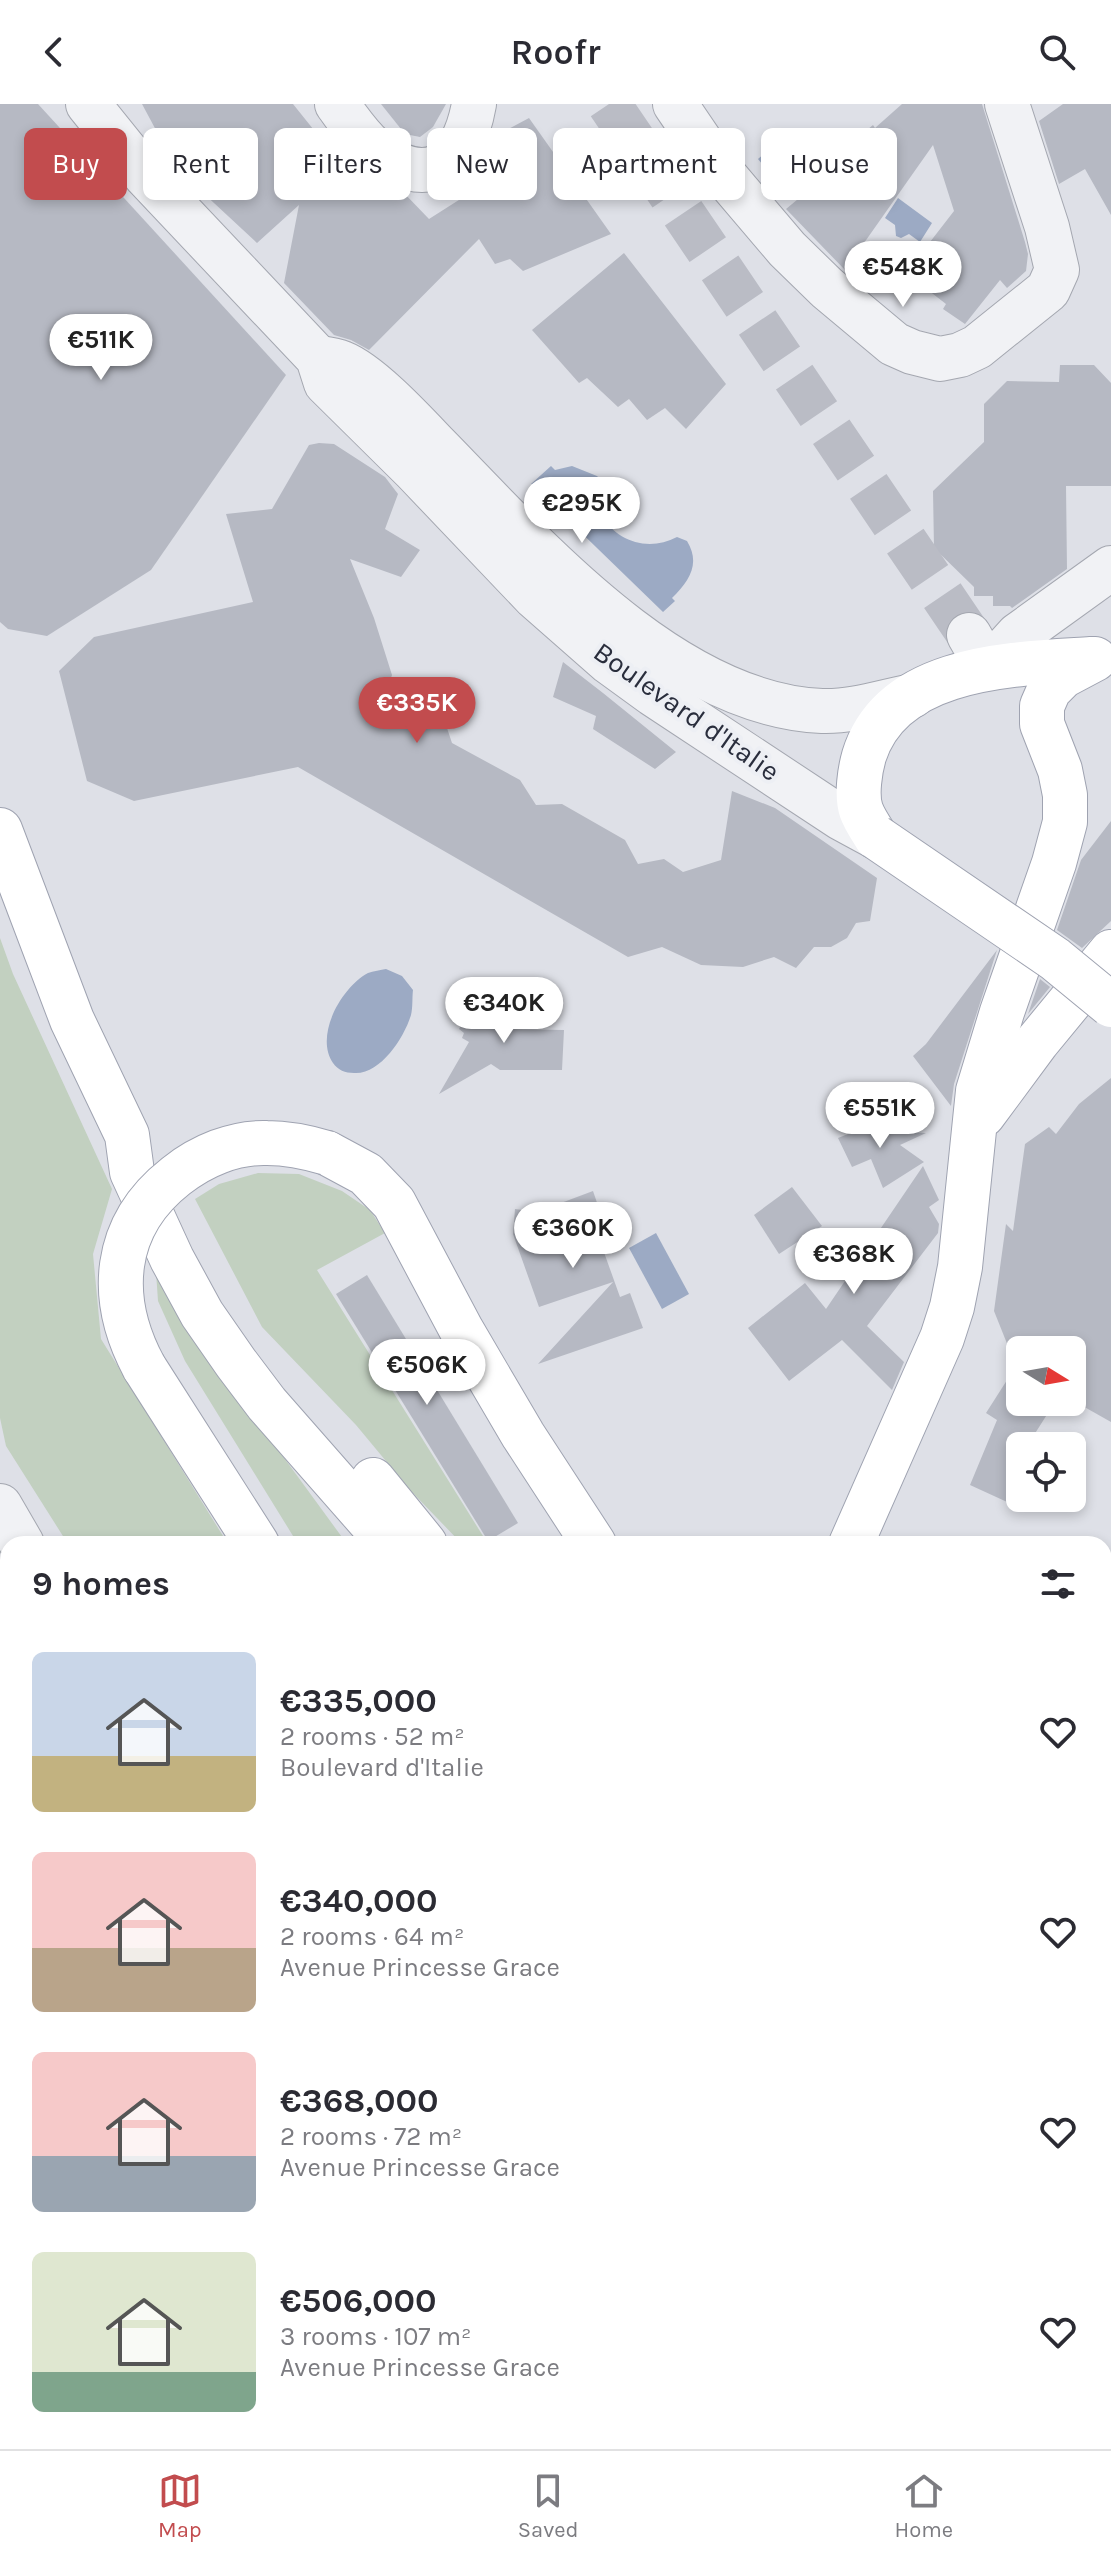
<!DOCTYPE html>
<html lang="en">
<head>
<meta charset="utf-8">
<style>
	body { margin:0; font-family:Karla,sans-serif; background:#f2f2f3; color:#2b2b33; height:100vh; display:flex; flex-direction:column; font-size:30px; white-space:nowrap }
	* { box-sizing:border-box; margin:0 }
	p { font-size:26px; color:#7c7c81 }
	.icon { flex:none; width:44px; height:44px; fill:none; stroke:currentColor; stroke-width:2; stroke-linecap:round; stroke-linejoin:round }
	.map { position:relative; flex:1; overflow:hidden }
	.panel { position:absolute; left:0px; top:1432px; width:1112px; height:914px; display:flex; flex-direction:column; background:#fff; border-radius:24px 24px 0 0; box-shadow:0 4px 12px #0003 }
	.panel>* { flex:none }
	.top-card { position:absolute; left:24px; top:24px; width:1064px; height:72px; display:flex; gap:16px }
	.needle { width:52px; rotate:101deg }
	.fabs { position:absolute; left:1006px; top:1232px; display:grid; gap:16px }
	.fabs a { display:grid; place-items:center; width:80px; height:80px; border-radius:12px; background:#fff; box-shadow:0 4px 12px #0003; font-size:40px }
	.price { position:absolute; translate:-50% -68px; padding:0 18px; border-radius:28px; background:#fff; color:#222; font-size:26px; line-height:52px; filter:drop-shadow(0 2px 4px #0008) }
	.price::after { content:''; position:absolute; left:50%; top:48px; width:24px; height:18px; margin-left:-12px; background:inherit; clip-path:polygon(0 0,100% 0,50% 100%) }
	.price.selected { background:#c24c4e; color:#fff }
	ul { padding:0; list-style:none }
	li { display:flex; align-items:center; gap:24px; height:200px; padding:0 32px }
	li span { display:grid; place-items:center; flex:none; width:224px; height:160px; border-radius:12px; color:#555 }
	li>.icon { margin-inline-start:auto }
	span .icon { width:96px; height:96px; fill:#fffc; stroke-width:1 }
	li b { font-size:34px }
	h2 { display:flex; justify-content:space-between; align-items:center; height:96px; padding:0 32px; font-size:34px }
	.chip { padding:0 28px; border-radius:12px; background:#fff; box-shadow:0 4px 12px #0003; font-size:28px; line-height:72px }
	.chip.selected { background:#c24c4e; color:#fff }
	header { display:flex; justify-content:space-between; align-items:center; height:104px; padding:0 32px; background:#fff; font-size:36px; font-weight:600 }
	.menu { display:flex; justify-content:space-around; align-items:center; height:112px; border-top:2px solid #e1e1e2; background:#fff; font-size:22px; color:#7c7c81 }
	.menu a { display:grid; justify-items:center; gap:4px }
	.menu .selected { color:#c24c4e }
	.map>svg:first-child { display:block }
	.green { fill:#c2d0c0 }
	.water { fill:#9caac4 }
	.building { fill:#b6b9c3 }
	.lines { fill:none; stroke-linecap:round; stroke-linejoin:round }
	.minor-tunnel { stroke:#babcc5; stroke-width:44; stroke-dasharray:44 22; stroke-linecap:butt }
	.minor-casing { stroke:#a4a7b0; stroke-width:46 }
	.major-casing { stroke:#9fa3b1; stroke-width:46 }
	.minor { stroke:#f1f2f5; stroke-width:44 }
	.major { stroke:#fff; stroke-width:44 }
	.major-bridge-casing { stroke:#9fa3b1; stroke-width:46; stroke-linecap:butt }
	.major-bridge { stroke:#fff; stroke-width:44 }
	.labels { text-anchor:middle; stroke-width:8; stroke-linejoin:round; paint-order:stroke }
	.street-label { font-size:28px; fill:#292d3c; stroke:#edeff4 }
</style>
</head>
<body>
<header><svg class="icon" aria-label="back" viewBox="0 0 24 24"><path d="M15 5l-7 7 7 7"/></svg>Roofr<svg class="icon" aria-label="search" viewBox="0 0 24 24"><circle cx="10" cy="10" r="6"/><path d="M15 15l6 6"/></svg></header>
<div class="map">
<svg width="1111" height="2345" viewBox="0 0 1111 2345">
	<rect width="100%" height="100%" fill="#dee0e7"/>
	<g class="green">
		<path d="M0,834L13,870L112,1085L93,1150L101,1235L228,1440H68L6,1342L0,1314Z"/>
		<path d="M258,1069L299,1070L342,1087L370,1106L385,1129L317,1166L488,1440H462L410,1386L356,1321L262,1223L195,1095L219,1080Z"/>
		<path d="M156,1168L263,1325L347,1440H298L185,1257L158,1197Z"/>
		<path d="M1104,1600L1111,1607V2345H1003L1004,2338H1104Z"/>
		<path d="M748,2338H873L875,2345H749Z"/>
	</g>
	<g class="water">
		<path d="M775,40L796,65L779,80L758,55Z"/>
		<path d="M898,94L932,119L920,138L909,130L901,134L896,132L895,121L885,114Z"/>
		<path d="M551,362L555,366L572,362L597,372L600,375L601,410C616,438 649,448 677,433L687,437C701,460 689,477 672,494L675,497L663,508L531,380Z"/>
		<path d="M386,865L402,872L413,886C412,894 413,903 411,911C404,934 380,971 354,969C345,969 338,966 333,959C314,931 342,883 368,869C373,867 381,866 386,865Z"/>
		<path d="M656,1129L689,1190L662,1205L629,1144Z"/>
		<path d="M0,1722L8,1732V2338H300L301,2345H0Z"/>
	</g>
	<g class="building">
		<path d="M0,0H38L286,271L151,466L47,532L8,525L0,518Z"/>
		<path d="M142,0H293L354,76L376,77L403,88L429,115L484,80L472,66L490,35L529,14L611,130L523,167L510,155L495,160L479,135L369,246L351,236L334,231L284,179L299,101L257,139L200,86L172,56Z"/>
		<path d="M381,0H446L433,23L420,33L405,30Z"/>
		<path d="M902,0H982L1025,138L1028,150L1026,167L1007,184L1000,176L965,220L943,205L946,200L906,169L954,107L933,41L845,166L786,105L821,76L813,66L818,62L811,54L841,28L851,39L873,21L875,24Z"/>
		<path d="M1063,0H1111V111L1085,65L1059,80L1039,17Z"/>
		<path d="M624,149L726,280L686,325L665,304L647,316L629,295L618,303L587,274L579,279L532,226Z"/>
		<path d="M1060,261H1094L1111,279V382H1066L1067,465L1012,504L1010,502H993V492H974V483L934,444L933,387L984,338V300L1007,277L1059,278Z"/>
		<path d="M319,339L334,340L385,373L398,390L385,425L420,446L401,473L350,455L374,514L392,571L387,585L446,621L452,639L520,676L536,701L562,700L625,736L638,760L664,755L683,768L721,756L732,687L775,704L877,774L870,817L856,819L847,834L831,843H814L796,864L774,853L743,863L701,861L662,843L628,853L298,663L134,697L87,677L59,567L94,533L253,498L226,410L272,405L309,341Z"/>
		<path d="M563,558L603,589L676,648L655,665L593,625L596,612L553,593Z"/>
		<path d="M1111,717V817L1082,844L1057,826L1081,756Z"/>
		<path d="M997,846L954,980L951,1002L913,952L926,940Z"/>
		<path d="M1040,875L1050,883L1028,910Z"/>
		<path d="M485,881L503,925L564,926L562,966H500L491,960L439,990L469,938L462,934L464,929L459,925Z"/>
		<path d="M1111,974V1318L1072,1296V1246H1020V1298H1055L1027,1342H1020V1404L970,1381L997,1316L986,1309L1016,1262L994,1207L1006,1120L1013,1127L1025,1040L1049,1023L1056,1030L1079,1000Z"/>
		<path d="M847,1001L882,1027L926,1029L900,1041L924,1058L883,1084L871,1055L852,1063L838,1034L858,1026Z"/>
		<path d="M923,1062L939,1096L929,1103L939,1120L938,1129L867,1222L904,1258L892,1286L842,1236L789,1277L748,1224L805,1179L826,1205Z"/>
		<path d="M792,1083L822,1122L779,1150L754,1111Z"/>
		<path d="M593,1087L605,1122L596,1126L620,1193L630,1189L643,1224L538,1260L613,1178L539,1203L513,1130L515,1105L537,1108Z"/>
		<path d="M367,1171L518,1419L488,1437L336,1190Z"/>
	</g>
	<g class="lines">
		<path class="minor-tunnel" d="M609,0L969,531"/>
		<g class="minor-casing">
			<g id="minor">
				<path d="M88,0L146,72L318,254L326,279L414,366L535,493L609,558L653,590L841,714L876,733"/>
				<path d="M337,0C348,15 359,32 373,44C427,88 463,62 474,0"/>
				<path d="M675,0L719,65L787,145L827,184L894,240L912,248L940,255L960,251L977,243L1048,186L1057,166L1047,123L1007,0"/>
				<path d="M318,254C326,255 335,256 342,259C370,270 415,319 437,342C535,442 673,601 822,607C852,608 882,598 912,592"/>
				<path d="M969,531L988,564L1018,531L1111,464"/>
				<path d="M0,1402L22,1440"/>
				<path d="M627,2338L629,2345"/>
				<path d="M717,2338L719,2345"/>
				<path d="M930,2338L933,2345"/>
			</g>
		</g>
		<g class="major-casing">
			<g id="major">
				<path d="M0,726L72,916L127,1031L132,1068L172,1155L202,1210L236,1259L267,1300L375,1423L386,1440"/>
				<path d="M876,733C871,725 864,715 861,706C856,691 860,666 864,652C892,561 1014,560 1091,555"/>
				<path d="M983,1011L1037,938L1111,848"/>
				<path d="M327,1049L366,1070L394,1099L462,1227L523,1331L594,1440"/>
				<path d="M144,1263L257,1440"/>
				<path d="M373,1376L425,1440"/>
				<path d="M851,1440L942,1234L952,1203L960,1163L978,987L1002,908L1054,759L1065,718V691L1060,666L1042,620V602L1049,586L1063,572L1095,555"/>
			</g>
		</g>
		<use href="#minor" class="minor"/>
		<use href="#major" class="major"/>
		<g class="major-bridge-casing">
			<g id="major-bridge">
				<path d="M876,733L1055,855L1111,901"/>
				<path d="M144,1263C107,1194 112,1122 176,1072C201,1052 234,1038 267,1039C287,1039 307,1043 327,1049"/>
			</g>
		</g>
		<use href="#major-bridge" class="major-bridge"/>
	</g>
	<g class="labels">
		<g class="street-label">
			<text transform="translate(687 607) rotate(35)" y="10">Boulevard d'Italie</text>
		</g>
	</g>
</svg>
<div class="fabs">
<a><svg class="needle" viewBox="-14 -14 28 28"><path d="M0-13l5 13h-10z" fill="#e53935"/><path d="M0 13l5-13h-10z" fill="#7c7c81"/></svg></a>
<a><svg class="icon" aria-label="locate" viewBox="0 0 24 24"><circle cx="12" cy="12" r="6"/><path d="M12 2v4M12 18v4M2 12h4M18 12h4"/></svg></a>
</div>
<b class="price" style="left:903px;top:205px">€548K</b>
<b class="price" style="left:101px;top:278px">€511K</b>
<b class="price" style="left:582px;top:441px">€295K</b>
<b class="price selected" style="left:417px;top:641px">€335K</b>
<b class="price" style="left:504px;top:941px">€340K</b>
<b class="price" style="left:880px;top:1046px">€551K</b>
<b class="price" style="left:573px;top:1166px">€360K</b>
<b class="price" style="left:854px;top:1192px">€368K</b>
<b class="price" style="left:427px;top:1303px">€506K</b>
<div class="top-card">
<a class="chip selected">Buy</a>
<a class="chip">Rent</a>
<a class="chip">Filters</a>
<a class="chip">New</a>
<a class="chip">Apartment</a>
<a class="chip">House</a>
</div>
<section class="panel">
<h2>9 homes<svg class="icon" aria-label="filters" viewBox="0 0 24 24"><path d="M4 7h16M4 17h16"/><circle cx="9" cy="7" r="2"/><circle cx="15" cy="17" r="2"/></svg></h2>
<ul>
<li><span style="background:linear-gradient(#c9d6e8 65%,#c2b280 0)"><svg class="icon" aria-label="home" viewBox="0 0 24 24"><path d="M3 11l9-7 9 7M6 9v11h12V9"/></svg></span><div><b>€335,000</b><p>2 rooms · 52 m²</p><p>Boulevard d'Italie</p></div><svg class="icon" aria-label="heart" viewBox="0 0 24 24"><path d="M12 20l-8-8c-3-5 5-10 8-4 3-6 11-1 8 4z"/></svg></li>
<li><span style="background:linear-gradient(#f6c9c9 60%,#b9a48a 0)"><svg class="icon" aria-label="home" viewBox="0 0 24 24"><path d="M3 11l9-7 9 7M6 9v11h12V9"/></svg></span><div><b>€340,000</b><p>2 rooms · 64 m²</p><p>Avenue Princesse Grace</p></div><svg class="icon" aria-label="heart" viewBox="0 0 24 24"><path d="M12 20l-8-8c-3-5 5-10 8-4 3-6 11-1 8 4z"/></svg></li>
<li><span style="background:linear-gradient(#f6c9c9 65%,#9aa5b1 0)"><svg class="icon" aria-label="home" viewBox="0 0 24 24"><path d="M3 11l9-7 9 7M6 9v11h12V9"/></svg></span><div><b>€368,000</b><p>2 rooms · 72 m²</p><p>Avenue Princesse Grace</p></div><svg class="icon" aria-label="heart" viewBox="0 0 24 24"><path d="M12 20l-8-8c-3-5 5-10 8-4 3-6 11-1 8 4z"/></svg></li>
<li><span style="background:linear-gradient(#dfe7d0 75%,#7fa58c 0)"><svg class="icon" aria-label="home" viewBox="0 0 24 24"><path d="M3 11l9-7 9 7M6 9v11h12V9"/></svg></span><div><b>€506,000</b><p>3 rooms · 107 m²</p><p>Avenue Princesse Grace</p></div><svg class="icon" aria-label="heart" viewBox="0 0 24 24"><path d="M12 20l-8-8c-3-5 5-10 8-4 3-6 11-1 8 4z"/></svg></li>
</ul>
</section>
</div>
<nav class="menu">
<a class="selected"><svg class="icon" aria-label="map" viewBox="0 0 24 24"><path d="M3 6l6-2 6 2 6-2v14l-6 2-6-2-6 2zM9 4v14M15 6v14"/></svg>Map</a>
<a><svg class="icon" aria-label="saved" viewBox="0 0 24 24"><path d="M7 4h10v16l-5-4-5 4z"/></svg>Saved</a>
<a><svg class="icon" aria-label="home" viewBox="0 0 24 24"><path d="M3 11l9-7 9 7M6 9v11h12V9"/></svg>Home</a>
</nav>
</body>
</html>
